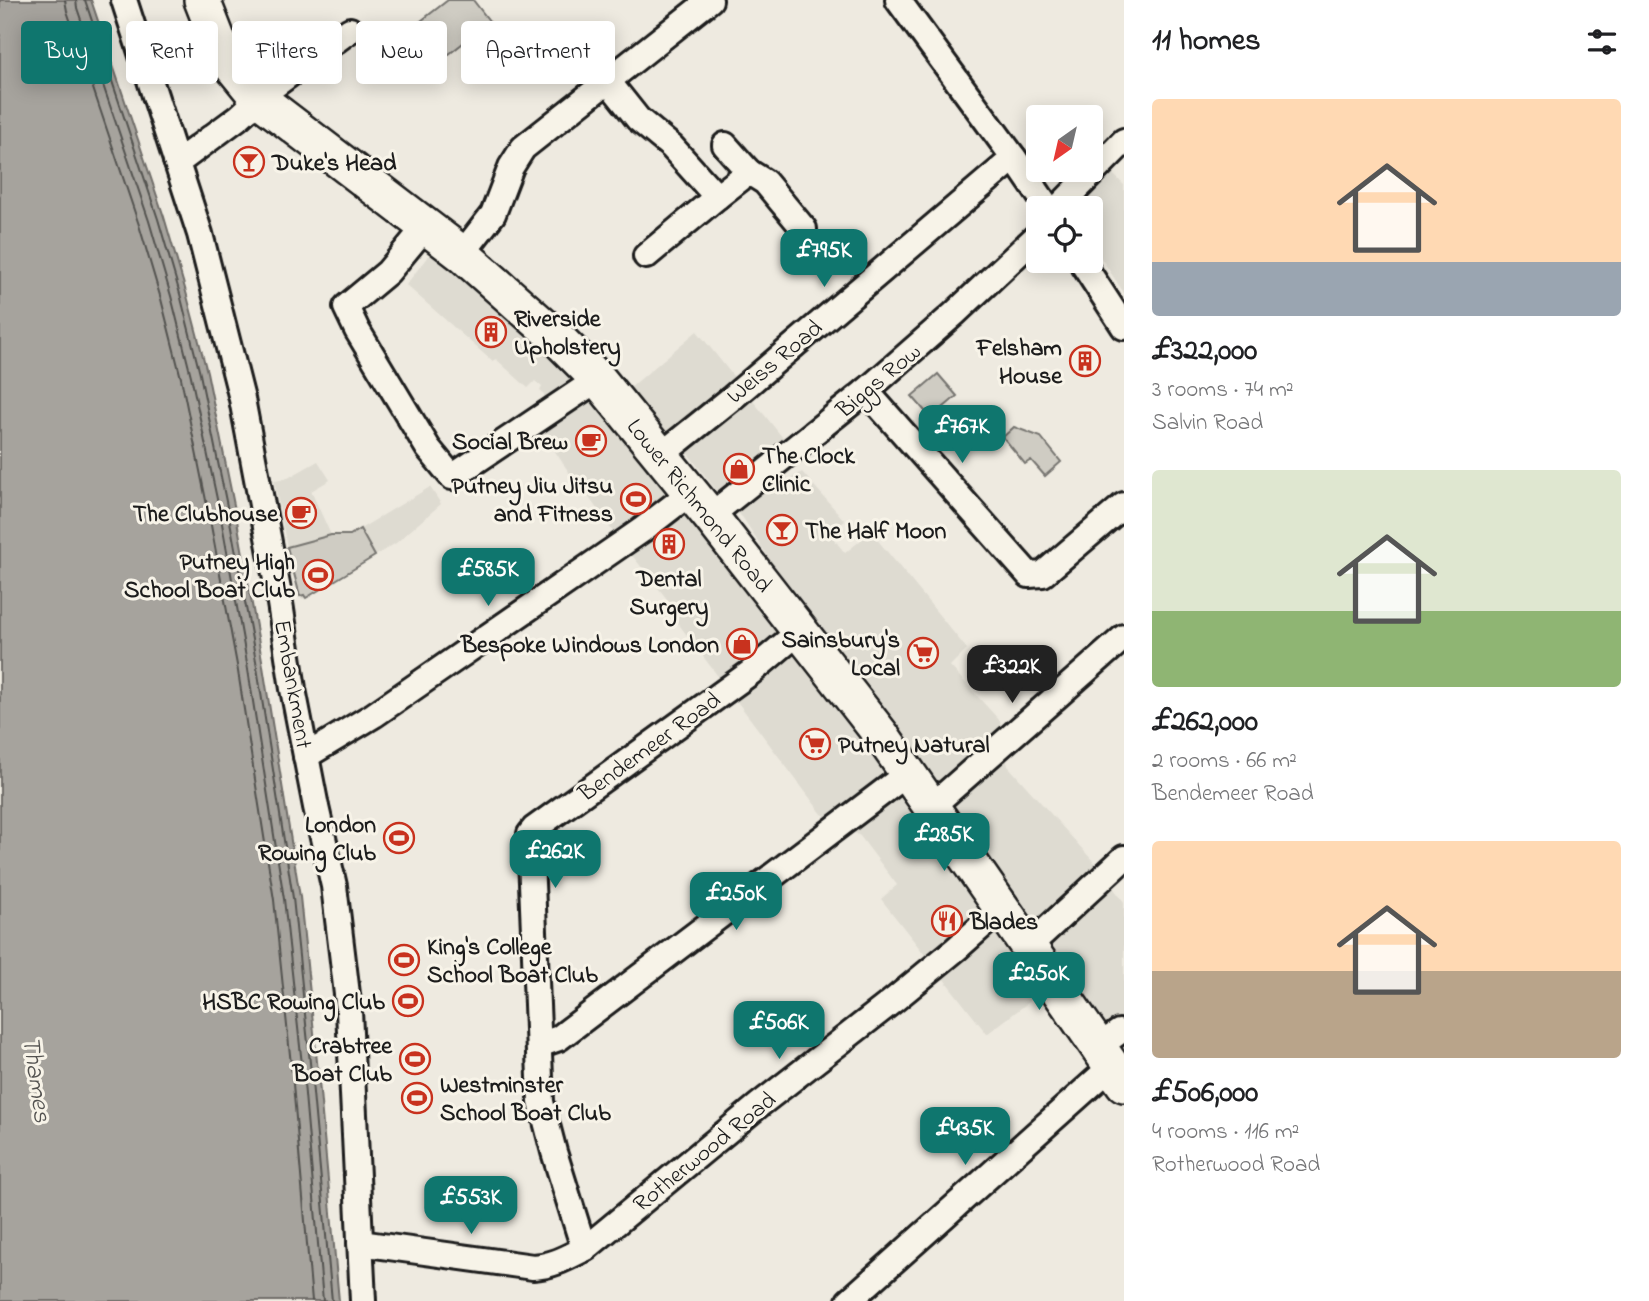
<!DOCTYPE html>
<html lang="en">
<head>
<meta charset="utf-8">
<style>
	body { margin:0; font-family:"Indie Flower",sans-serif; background:#f2f2f2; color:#202124; height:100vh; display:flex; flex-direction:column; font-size:26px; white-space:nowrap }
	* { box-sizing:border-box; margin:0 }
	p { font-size:23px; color:#757577 }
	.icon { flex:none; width:38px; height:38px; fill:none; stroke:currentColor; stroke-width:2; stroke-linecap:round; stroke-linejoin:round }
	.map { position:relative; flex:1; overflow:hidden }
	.details { display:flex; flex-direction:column; background:#fff; width:525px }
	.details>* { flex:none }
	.guide { position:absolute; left:21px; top:21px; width:665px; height:63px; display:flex; gap:14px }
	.needle { width:46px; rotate:214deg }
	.controls { position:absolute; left:1026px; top:105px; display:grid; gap:14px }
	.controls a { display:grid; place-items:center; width:77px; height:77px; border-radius:7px; background:#fff; box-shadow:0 4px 18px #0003; font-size:35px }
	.price { position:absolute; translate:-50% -60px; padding:0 16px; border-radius:14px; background:#0f766e; color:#fff; font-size:23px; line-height:46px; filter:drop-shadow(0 2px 4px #0008) }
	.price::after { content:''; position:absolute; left:50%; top:42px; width:21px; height:16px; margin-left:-10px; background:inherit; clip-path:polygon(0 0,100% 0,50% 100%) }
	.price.selected { background:#222; color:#fff }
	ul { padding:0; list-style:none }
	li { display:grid; align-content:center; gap:14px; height:371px; padding:0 28px }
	li span { display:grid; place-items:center; height:217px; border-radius:7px; color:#555 }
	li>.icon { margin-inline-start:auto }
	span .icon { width:126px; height:126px; fill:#fffc; stroke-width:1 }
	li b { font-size:30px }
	h2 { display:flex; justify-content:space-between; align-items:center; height:84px; padding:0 28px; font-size:30px }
	.tag { padding:0 24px; border-radius:7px; background:#fff; box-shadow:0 4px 18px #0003; font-size:24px; line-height:63px }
	.tag.selected { background:#0f766e; color:#fff }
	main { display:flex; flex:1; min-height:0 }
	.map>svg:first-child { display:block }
	.built { fill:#dedbd1 }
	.green { fill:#cfccc3; stroke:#767470; stroke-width:2 }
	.water { fill:#a6a39d; stroke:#6f6d69; stroke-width:2 }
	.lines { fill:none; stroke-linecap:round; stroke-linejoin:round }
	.shore { stroke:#535250; stroke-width:2 }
	.street-casing { stroke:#1c1c1c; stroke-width:30 }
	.secondary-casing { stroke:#1c1c1c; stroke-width:40 }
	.street { stroke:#f7f3e8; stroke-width:24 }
	.secondary { stroke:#f7f3e8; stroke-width:35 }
	.labels { text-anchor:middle; stroke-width:6; stroke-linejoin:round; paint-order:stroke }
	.poi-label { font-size:24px; font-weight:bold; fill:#1c1c1c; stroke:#f7f3e8; text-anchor:end }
	.street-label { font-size:24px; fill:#1c1c1c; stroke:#f7f3e8 }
	.water-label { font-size:26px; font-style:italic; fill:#535250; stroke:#f7f3e8 }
</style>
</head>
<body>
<main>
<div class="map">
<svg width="1124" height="1301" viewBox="0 0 1124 1301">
	<rect width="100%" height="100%" fill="#eeeae0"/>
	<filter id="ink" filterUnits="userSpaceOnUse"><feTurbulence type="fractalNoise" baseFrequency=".0143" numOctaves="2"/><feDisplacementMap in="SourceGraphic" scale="14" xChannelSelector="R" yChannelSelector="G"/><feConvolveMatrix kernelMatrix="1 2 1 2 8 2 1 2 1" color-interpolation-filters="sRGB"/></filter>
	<g filter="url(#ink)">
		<g class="built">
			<path d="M1111,172L1124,185V293L1090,241V208H1078Z"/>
			<path d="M434,254L579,373L773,614L1046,989L987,1034L881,899L897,885L860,836L822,814L674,618L671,604L611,529L581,486L579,487L546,438L544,394L540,391L542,387L535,381L528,388L496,359L492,361L406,285L428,256Z"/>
			<path d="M697,331L799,458L782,471L789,480L802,472L845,521L829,533L845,553L871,532L967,649L950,666L1000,721L1008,766L1093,861L1124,902V1063L815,629L743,518L719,494L689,455L662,428L630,388Z"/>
			<path d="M318,461L330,480L311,491L331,535H350L430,487L441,504L396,543L306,598L301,599L287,547L274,480L288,478Z"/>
		</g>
		<g class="green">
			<path d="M448,0H473L490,22L417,79L390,45Z"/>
			<path d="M938,374L957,396L931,418L912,396Z"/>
			<path d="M1014,427L1041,437L1061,462L1045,476L1031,460L1025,464L1003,437Z"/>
			<path d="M360,529L375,556L306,598L304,595L300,596L287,547L331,535H350Z"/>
		</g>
		<path class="water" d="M0,0H91L164,217L186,292L207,372L236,515L262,660L300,897L319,1081L339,1301H0Z"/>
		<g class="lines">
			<g class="shore">
				<path d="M65,0L67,11L139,225L161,299L181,378L210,520L237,665L274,900L293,1084L312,1301"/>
				<path d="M76,0L77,8L149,221L171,296L191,376L221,518L247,663L284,899L304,1083L323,1301"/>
				<path d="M85,0L158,219L180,294L200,374L229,516L256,661L293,898L312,1082L332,1301"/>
			</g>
			<g class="street-casing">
				<g id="street">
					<path d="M124,0L200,234L242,399L278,590L293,689L316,807L334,886L349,1011L363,1301"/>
					<path d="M898,0L1014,158L1048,208"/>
					<path d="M607,80L638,119L672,147L717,197L749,172L765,182L804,229"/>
					<path d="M725,145L749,172"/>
					<path d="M176,161L185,157L239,117L271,88L350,30"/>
					<path d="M1058,208L1124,141"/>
					<path d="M426,226L388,272L346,307L357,330L428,448L452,477L598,379"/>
					<path d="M462,254L493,214L511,167L523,148L710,0"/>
					<path d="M646,256L717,197"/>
					<path d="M1081,261L1124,327"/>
					<path d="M866,391L1029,575L1043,574L1124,505"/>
					<path d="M661,455L732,398L1014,158"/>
					<path d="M710,516L866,391L954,314L1038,235"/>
					<path d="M306,756L374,715L642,530L690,493"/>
					<path d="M931,807L1124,637"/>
					<path d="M1028,947L1124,858"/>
					<path d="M539,1045L559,1038L908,773"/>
					<path d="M1098,1047L1119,1032"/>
					<path d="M360,1243L533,1267C553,1266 568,1257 586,1248L759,1105L894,1000L956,949L1002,908"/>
					<path d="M586,1248L581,1239L554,1152L541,1102L530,834L534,829L750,673L801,630"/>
					<path d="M849,1301L1112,1066"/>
				</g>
			</g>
			<g class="secondary-casing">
				<path id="secondary" d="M202,0L218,41L232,66L259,99L462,254L557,338L598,379L710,516L882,736L1124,1084"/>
			</g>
			<use href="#street" class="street"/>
			<use href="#secondary" class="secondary"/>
		</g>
	</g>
	<defs>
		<g id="bar-ring" transform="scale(1.575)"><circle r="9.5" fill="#f7f3e8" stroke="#c8321e" stroke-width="1.5"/><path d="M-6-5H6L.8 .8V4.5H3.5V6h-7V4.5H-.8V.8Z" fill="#c8321e"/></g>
		<g id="building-ring" transform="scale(1.575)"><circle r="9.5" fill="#f7f3e8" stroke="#c8321e" stroke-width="1.5"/><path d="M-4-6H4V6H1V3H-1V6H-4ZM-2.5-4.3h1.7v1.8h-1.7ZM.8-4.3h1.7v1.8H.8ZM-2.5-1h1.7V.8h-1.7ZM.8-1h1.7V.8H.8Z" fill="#c8321e"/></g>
		<g id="cafe-ring" transform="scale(1.575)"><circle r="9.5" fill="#f7f3e8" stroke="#c8321e" stroke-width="1.5"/><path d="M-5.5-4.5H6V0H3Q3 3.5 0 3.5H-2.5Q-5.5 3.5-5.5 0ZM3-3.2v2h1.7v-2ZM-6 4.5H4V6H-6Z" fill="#c8321e"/></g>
		<g id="shop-ring" transform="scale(1.575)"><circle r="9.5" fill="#f7f3e8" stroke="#c8321e" stroke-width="1.5"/><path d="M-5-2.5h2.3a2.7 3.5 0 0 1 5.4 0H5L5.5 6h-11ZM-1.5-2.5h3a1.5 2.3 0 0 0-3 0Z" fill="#c8321e"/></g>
		<g id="stadium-ring" transform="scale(1.575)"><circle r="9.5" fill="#f7f3e8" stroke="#c8321e" stroke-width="1.5"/><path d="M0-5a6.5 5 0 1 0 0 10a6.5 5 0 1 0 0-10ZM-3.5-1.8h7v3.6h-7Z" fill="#c8321e"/></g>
		<g id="supermarket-ring" transform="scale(1.575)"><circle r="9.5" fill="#f7f3e8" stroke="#c8321e" stroke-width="1.5"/><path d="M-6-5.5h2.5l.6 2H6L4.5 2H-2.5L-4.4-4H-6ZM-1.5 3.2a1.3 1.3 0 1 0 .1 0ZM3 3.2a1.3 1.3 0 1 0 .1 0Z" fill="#c8321e"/></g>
		<g id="restaurant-ring" transform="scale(1.575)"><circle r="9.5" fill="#f7f3e8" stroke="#c8321e" stroke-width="1.5"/><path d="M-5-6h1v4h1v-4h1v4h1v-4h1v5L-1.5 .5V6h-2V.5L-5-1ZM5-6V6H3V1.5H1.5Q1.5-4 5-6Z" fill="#c8321e"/></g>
	</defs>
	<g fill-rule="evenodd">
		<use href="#bar-ring" x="249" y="162"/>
		<use href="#building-ring" x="491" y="332"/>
		<use href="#building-ring" x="1085" y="361"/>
		<use href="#cafe-ring" x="591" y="441"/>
		<use href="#shop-ring" x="739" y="469"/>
		<use href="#stadium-ring" x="636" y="499"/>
		<use href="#cafe-ring" x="301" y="513"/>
		<use href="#bar-ring" x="782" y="530"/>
		<use href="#building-ring" x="669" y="544"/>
		<use href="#stadium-ring" x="318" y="575"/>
		<use href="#shop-ring" x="742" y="644"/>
		<use href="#supermarket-ring" x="923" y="653"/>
		<use href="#supermarket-ring" x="815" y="744"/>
		<use href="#stadium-ring" x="399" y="838"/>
		<use href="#restaurant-ring" x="947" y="921"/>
		<use href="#stadium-ring" x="404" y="960"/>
		<use href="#stadium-ring" x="408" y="1001"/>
		<use href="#stadium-ring" x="415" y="1059"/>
		<use href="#stadium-ring" x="417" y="1098"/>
	</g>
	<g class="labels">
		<g class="poi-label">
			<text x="272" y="170" text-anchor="start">Duke's Head</text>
			<text x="514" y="326" text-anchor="start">Riverside<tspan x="514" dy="28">Upholstery</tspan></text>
			<text x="1062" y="355">Felsham<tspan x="1062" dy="28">House</tspan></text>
			<text x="568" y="449">Social Brew</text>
			<text x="762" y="463" text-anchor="start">The Clock<tspan x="762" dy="28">Clinic</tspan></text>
			<text x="613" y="493">Putney Jiu Jitsu<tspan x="613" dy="28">and Fitness</tspan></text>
			<text x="278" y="521">The Clubhouse</text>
			<text x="805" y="538" text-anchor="start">The Half Moon</text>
			<text x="295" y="569">Putney High<tspan x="295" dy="28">School Boat Club</tspan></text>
			<text x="669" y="586" text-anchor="middle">Dental<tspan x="669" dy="28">Surgery</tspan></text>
			<text x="900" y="647">Sainsbury's<tspan x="900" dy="28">Local</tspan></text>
			<text x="719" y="652">Bespoke Windows London</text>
			<text x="838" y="752" text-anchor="start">Putney Natural</text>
			<text x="376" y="832">London<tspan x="376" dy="28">Rowing Club</tspan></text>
			<text x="970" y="929" text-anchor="start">Blades</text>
			<text x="427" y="954" text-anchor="start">King's College<tspan x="427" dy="28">School Boat Club</tspan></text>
			<text x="385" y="1009">HSBC Rowing Club</text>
			<text x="392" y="1053">Crabtree<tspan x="392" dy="28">Boat Club</tspan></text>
			<text x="440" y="1092" text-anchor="start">Westminster<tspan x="440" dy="28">School Boat Club</tspan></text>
		</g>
		<g class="street-label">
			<text transform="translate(774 361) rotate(-40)" y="8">Weiss Road</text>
			<text transform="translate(878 380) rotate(-40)" y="8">Biggs Row</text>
			<text transform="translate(700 505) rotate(51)" y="8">Lower Richmond Road</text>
			<text transform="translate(294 684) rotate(80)" y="8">Embankment</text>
			<text transform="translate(649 746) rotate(-36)" y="8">Bendemeer Road</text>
			<text transform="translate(704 1151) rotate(-39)" y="8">Rotherwood Road</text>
		</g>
		<g class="water-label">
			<text transform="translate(38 1079) rotate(82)" y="9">Thames</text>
		</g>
	</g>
</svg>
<div class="controls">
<a><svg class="needle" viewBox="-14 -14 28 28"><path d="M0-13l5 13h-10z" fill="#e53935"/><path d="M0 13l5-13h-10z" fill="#757577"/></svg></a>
<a><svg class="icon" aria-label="locate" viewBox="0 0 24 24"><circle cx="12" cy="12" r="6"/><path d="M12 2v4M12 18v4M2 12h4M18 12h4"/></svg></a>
</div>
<b class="price" style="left:824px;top:289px">£795K</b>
<b class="price" style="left:962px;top:465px">£767K</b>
<b class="price" style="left:488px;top:608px">£585K</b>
<b class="price selected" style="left:1012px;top:705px">£322K</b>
<b class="price" style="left:944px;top:873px">£285K</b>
<b class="price" style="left:555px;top:890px">£262K</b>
<b class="price" style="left:736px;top:932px">£250K</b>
<b class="price" style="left:1039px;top:1012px">£250K</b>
<b class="price" style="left:779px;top:1061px">£506K</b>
<b class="price" style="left:965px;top:1167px">£435K</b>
<b class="price" style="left:471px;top:1236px">£553K</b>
<div class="guide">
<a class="tag selected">Buy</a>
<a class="tag">Rent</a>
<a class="tag">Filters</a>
<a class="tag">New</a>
<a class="tag">Apartment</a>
</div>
</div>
<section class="details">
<h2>11 homes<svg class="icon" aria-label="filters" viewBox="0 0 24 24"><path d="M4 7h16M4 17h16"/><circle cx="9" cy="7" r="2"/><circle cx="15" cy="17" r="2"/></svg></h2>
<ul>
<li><span style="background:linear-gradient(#ffd9b3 75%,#9aa5b1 0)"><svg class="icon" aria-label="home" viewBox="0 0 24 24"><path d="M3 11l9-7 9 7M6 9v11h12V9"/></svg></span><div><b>£322,000</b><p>3 rooms · 74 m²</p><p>Salvin Road</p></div></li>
<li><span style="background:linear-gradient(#dfe7d0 65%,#8fb573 0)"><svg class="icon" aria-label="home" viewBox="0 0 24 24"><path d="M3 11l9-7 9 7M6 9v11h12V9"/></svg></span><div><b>£262,000</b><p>2 rooms · 66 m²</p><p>Bendemeer Road</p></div></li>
<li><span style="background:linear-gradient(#ffd9b3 60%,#b9a48a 0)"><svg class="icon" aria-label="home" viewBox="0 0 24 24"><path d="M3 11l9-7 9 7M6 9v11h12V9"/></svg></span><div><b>£506,000</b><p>4 rooms · 116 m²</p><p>Rotherwood Road</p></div></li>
</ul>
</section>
</main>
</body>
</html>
